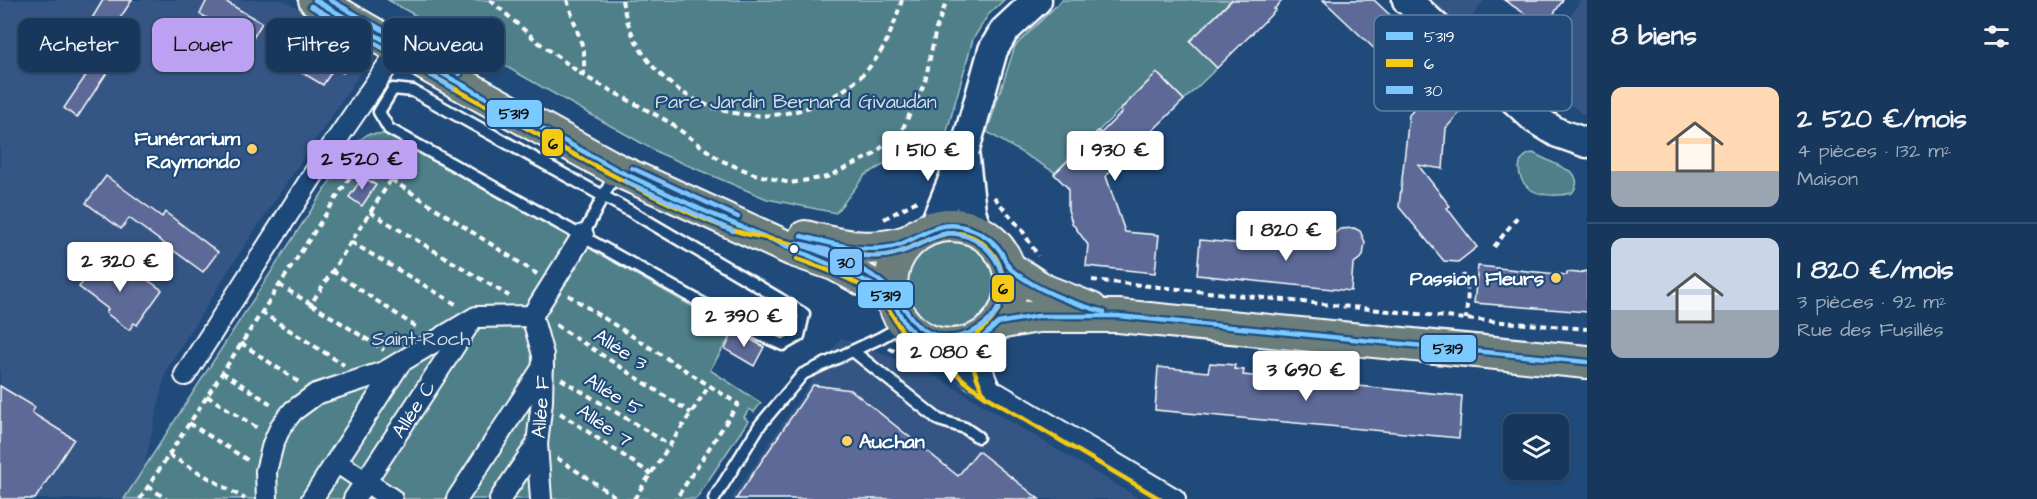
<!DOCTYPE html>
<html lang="fr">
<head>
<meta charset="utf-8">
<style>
	body { margin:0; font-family:"Architects Daughter",sans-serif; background:#203f62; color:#f1f3f6; height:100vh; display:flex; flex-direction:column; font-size:22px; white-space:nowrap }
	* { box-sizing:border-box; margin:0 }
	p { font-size:20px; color:#9eacbb }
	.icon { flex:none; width:33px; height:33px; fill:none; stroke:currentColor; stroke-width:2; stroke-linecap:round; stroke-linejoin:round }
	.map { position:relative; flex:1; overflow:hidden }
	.drawer { display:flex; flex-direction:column; background:#17385c; width:450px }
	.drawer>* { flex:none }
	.banner { position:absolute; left:18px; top:18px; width:570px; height:54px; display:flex; gap:12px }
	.fabs { position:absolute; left:1503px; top:414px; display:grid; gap:12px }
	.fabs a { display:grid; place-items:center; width:66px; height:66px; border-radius:12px; background:#17385c; box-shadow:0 2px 4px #0004,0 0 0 2px #365272; font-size:30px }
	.price { position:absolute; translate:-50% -51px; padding:0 14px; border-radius:6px; background:#fff; color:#222; font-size:20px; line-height:39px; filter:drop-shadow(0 2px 3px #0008) }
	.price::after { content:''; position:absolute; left:50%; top:36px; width:18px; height:14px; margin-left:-9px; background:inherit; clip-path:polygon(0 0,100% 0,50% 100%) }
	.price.on { background:#bca0f2; color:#111 }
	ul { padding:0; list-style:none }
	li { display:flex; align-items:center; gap:18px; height:150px; padding:0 24px }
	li+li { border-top:2px solid #365272 }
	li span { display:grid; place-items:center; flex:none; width:168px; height:120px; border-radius:12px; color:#555 }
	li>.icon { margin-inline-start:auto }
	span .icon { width:72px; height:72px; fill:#fffc; stroke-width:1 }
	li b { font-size:26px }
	h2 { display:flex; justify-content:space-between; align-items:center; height:72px; padding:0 24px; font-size:26px }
	.tag { padding:0 21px; border-radius:12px; background:#17385c; box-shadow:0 2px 4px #0004,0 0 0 2px #365272; font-size:21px; line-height:54px }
	.tag.on { background:#bca0f2; color:#111 }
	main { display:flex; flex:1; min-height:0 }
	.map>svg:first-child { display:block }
	.built { fill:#365785 }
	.green { fill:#4f808a; stroke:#a7c0c4; stroke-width:1.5 }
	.building { fill:#5d6b98; stroke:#fff; stroke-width:1.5 }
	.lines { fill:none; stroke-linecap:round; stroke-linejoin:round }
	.lane-casing { stroke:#fff; stroke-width:15 }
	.street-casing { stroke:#fff; stroke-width:24 }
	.secondary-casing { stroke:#fff; stroke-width:33 }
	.primary-casing { stroke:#fff; stroke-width:36 }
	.path { stroke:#fff; stroke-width:4; stroke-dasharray:6 4.5; stroke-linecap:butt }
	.lane { stroke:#1f4a7a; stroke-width:10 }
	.street { stroke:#1f4a7a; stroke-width:20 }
	.secondary { stroke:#1f4a7a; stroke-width:28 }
	.primary { stroke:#6c7e7c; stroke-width:32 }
	.bus-1-casing { stroke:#1f4a7a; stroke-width:9 }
	.bus-2-casing { stroke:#1f4a7a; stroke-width:9 }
	.bus-3-casing { stroke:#1f4a7a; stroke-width:9 }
	.bus-1 { stroke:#7ac9ff; stroke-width:4.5 }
	.bus-2 { stroke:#f3ca14; stroke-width:4.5 }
	.bus-3 { stroke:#80c4ff; stroke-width:4.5 }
	.poi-dot { fill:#ffd166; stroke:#1f4a7a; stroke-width:2 }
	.bus-dot { fill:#fff; stroke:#1f4a7a; stroke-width:2 }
	.labels { text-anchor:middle; stroke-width:4.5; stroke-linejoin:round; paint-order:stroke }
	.park-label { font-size:20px; fill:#d3dfe2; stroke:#1f4a7a }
	.poi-label { font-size:20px; font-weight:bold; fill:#fff; stroke:#1f4a7a; text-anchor:end }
	.street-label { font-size:20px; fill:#fff; stroke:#1f4a7a }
	.key { fill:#1f4a7a; stroke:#6280a2; stroke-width:1.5 }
	.key-label { font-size:16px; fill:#fff }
	.line-badge { stroke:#1f4a7a; stroke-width:2 }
	.pale-badge-label { font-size:16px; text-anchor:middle; font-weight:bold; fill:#111 }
</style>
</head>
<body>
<main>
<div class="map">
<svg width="1587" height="499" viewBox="0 0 1587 499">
	<rect width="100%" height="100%" fill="#1f4a7a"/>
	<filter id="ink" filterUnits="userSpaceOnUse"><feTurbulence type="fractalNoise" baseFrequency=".0167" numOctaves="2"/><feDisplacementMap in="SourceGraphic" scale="12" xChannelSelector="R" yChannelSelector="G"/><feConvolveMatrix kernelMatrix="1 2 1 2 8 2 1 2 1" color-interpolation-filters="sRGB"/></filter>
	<g filter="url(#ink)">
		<g class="built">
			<path d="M0,0H283L375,51L239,254L166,370L144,467L124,499H0Z"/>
			<path d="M1427,0H1484L1460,33Z"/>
			<path d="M1581,0H1587V117L1531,75Z"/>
			<path d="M841,338L921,368L1140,499H731Z"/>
		</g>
		<g class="green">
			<path d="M388,0H1004L988,15L973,39L942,149L892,160L865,175L836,213L767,199L659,153Z"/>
			<path d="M1062,0H1231L1191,41L1217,68L1184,100L1157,73L1056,173L987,132L1015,46Z"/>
			<path d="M368,134H386L392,137L734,330L710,370L761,403L754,412L749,409L744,417L748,421L696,499H124L354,144Z"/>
			<path d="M1533,153L1572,172C1578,180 1578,185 1572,193C1560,196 1541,197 1530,189C1516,180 1514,156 1533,153Z"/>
			<circle cx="952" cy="284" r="45"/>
		</g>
		<g class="building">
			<path d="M103,0H132L107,38L88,25Z"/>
			<path d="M207,0H223L262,23L250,43L200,14Z"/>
			<path d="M1232,0H1283L1274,9L1276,10L1217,68L1190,41Z"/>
			<path d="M1323,0H1374L1405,29L1381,55Z"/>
			<path d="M1504,0H1563L1545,27Z"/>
			<path d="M293,37L331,58L338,45L353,54L343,73L334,68L323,85L281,60Z"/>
			<path d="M103,50L116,59L77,118L64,108Z"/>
			<path d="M1157,73L1184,100L1106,176L1125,232L1159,235L1155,273L1086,266L1088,245L1072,223L1068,210V188L1054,174L1098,131L1101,133L1122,112L1120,110Z"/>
			<path d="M1446,75L1455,84L1458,81L1475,96L1446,128L1443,169L1418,165L1450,206L1447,208L1477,247L1458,262L1444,261L1399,207L1409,115Z"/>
			<path d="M106,176L162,217L165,212L218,252L203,272L129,218L121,229L86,203Z"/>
			<path d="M363,177L376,185L362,206L349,197Z"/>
			<path d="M1354,228L1360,231L1365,242L1363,256L1353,264L1351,291L1197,275L1200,240L1278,247V243L1318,247L1340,229Z"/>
			<path d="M101,257L131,279L136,272L162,290L137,325L134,323L129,330L106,313L108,309L79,287Z"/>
			<path d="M1478,266L1567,275V272L1578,273L1587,271V312L1474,303Z"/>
			<path d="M734,330L764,347L754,366L725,349Z"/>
			<path d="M1210,363L1235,365L1234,369L1244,370L1243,375L1462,396L1459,438L1155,410L1158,367L1208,372Z"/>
			<path d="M813,385L851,390L958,476L978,451L1039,499H736Z"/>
			<path d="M0,386L35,407L32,413L74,439L35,499H0Z"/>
		</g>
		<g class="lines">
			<g class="lane-casing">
				<g id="lane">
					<path d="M393,89L413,91L632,212L780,299L804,314L799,336L783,345L760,335L389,129L379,112Z"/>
					<path d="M583,235L616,172"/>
					<path d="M853,351L939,420L965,428L978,437"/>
					<path d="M714,499L760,425L803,374L880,338L905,324"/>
				</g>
			</g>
			<g class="street-casing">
				<g id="street">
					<path d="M532,316L543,355L542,401L537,444L541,499"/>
					<path d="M983,337C979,357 981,373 991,391"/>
					<path d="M945,346L952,358L973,379L1175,499"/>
					<path d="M185,375L324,158L399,49"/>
					<path d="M336,462L392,499"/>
					<path d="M267,499L266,471L273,444L281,426L293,411L316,394L384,372L476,317L532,316L583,235"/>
					<path d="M312,499L400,363"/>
					<path d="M354,499L469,324"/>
					<path d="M457,499L543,367"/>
					<path d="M500,499L537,444"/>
				</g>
			</g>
			<g class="secondary-casing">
				<g id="secondary">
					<path d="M1407,0L1535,119L1558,133L1587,143"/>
					<path d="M965,159L971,211L977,231"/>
					<path d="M933,228L964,153L993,50L1004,31L1037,0"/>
				</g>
			</g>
			<g class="primary-casing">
				<g id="primary">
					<path d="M315,0L432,68L617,170L793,250L834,264L877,287L893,302"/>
					<circle cx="951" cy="285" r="60"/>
					<path d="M805,237C842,246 872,254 910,241"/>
					<path d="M1009,268L1045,291L1091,309"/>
					<path d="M998,323L1038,316H1118L1587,362"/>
				</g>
			</g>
			<g class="path">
				<path d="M490,0L538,42L584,76L669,122L720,160L754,174L790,183L827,177L873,155L903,128L925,82L936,29L947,0"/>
				<path d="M567,0L584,51V75"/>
				<path d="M622,0C638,90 731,138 815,105C834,97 854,85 868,69C887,47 893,27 902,0"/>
				<path d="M994,197L1022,230L1038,256"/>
				<path d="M370,212L509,296"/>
				<path d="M884,219L917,201"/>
				<path d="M351,242L459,306"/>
				<path d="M1494,247L1518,216"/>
				<path d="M332,271L419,329"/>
				<path d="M1463,274L1468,292L1466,319"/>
				<path d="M1092,280L1466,319L1587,329"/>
				<path d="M279,285L311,304L391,180"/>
				<path d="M568,295L738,404L676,499"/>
				<path d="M311,304L384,350"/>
				<path d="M261,312L344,365"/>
				<path d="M556,325L691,413"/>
				<path d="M241,343L300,383"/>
				<path d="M889,348L936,371"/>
				<path d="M222,372L274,406"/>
				<path d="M561,379L670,445"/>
				<path d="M207,396L259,429"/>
				<path d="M560,413L651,474"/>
				<path d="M189,423L249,461"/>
				<path d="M169,455L245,499"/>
				<path d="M557,458L619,499"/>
				<path d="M148,486L166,499"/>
				<path d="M140,499L361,160L537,274"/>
				<path d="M634,499L709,386"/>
			</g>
			<use href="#lane" class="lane"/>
			<use href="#street" class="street"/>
			<use href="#secondary" class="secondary"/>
			<use href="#primary" class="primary"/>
			<g class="bus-1-casing">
				<g id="bus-1">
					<path d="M315,0L432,68L617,170L700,209L852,274L877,287L893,302L905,324L916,335L930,342L945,346L971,342L983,337L998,323L1038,316H1118L1587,362"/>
					<path d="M801,236C830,243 861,253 891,247C915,242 933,221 959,226C976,229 992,238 1001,252C1005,259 1006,266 1013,271C1040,292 1072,303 1104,312"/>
				</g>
			</g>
			<g class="bus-2-casing">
				<g id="bus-2">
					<path d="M311,6C395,56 480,103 566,150C602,170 638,189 675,206C702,218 728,231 756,236C794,243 841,257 878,256C917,256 949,210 988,248C1006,265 1009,299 992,319C985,328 976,331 973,343C969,361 977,380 985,396L1160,499"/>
					<path d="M797,259C825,269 866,282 886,306C895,317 899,330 910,340C919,347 931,347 940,352C946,356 954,371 960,377C974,390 990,399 1006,408"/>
				</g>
			</g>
			<g class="bus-3-casing">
				<g id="bus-3">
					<path d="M330,0L460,74"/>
					<path d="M311,6L453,88"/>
					<path d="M632,168L738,217"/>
					<path d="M625,181L733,231"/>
					<path d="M948,233C1004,235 1026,305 974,331C965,335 954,339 943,337C912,331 911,314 894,294C888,287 880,281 873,276C850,261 823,254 797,243C831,250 867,263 900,252C918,247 930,236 948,233Z"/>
				</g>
			</g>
			<use href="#bus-1" class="bus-1"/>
			<use href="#bus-2" class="bus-2"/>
			<use href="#bus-3" class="bus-3"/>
		</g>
	</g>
	<g class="poi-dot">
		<circle cx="252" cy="149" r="6"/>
		<circle cx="1556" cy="278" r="6"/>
		<circle cx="847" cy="441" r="6"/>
	</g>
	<circle class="bus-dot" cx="794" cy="249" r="5"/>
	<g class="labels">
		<g class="park-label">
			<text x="796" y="108">Parc Jardin Bernard Givaudan</text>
			<text x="421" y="345">Saint-Roch</text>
		</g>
		<g class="poi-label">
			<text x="240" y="145">Funérarium<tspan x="240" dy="23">Raymondo</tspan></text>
			<text x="1544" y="285">Passion Fleurs</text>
			<text x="859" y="448" text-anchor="start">Auchan</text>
		</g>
		<g class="street-label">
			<text transform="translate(621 349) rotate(33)" y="7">Allée 3</text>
			<text transform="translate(614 394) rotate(32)" y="7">Allée 5</text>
			<text transform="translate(540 407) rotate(-86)" y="7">Allée F</text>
			<text transform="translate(413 409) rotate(-57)" y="7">Allée C</text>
			<text transform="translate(605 425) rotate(34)" y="7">Allée 7</text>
		</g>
	</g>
	<rect x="1374" y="15" width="198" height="96" rx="9" class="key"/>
	<rect x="1386" y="32" width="27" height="8" fill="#7ac9ff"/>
	<rect x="1386" y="59" width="27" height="8" fill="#f3ca14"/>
	<rect x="1386" y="86" width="27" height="8" fill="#80c4ff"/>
	<g class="key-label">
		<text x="1424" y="42">5319</text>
		<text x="1424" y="69">6</text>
		<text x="1424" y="96">30</text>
	</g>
	<g class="line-badge">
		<rect x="486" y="99" width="57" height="29" rx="6" fill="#7ac9ff"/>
		<rect x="541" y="128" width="23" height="29" rx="6" fill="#f3ca14"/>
		<rect x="829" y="248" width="34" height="28" rx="6" fill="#80c4ff"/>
		<rect x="991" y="274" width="24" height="29" rx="6" fill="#f3ca14"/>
		<rect x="857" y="281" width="57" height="28" rx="6" fill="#7ac9ff"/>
		<rect x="1420" y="334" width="57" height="29" rx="6" fill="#7ac9ff"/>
	</g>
	<g class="pale-badge-label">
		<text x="514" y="119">5319</text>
		<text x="553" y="149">6</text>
		<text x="846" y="268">30</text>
		<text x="1003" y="294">6</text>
		<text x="886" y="301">5319</text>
		<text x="1448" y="354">5319</text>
	</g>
</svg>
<div class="fabs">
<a><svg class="icon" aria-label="layers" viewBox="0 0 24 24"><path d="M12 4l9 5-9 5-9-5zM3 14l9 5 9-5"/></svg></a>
</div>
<b class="price" style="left:928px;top:182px">1 510 €</b>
<b class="price" style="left:1115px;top:182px">1 930 €</b>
<b class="price on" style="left:362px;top:191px">2 520 €</b>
<b class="price" style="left:1286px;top:262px">1 820 €</b>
<b class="price" style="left:120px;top:293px">2 320 €</b>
<b class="price" style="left:744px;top:348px">2 390 €</b>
<b class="price" style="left:951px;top:384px">2 080 €</b>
<b class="price" style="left:1306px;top:402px">3 690 €</b>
<div class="banner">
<a class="tag">Acheter</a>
<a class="tag on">Louer</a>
<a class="tag">Filtres</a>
<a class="tag">Nouveau</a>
</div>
</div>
<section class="drawer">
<h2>8 biens<svg class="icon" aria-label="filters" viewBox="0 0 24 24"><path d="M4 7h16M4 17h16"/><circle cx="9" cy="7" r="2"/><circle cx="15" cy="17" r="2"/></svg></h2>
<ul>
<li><span style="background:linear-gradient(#ffd9b3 70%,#9aa5b1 0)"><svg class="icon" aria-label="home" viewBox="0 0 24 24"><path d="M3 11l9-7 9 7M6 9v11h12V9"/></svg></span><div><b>2 520 €/mois</b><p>4 pièces · 132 m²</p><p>Maison</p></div></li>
<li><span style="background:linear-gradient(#c9d6e8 60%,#9aa5b1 0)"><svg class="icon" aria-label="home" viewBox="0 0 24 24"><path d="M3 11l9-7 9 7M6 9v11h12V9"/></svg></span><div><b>1 820 €/mois</b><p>3 pièces · 92 m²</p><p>Rue des Fusillés</p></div></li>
</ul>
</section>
</main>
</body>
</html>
